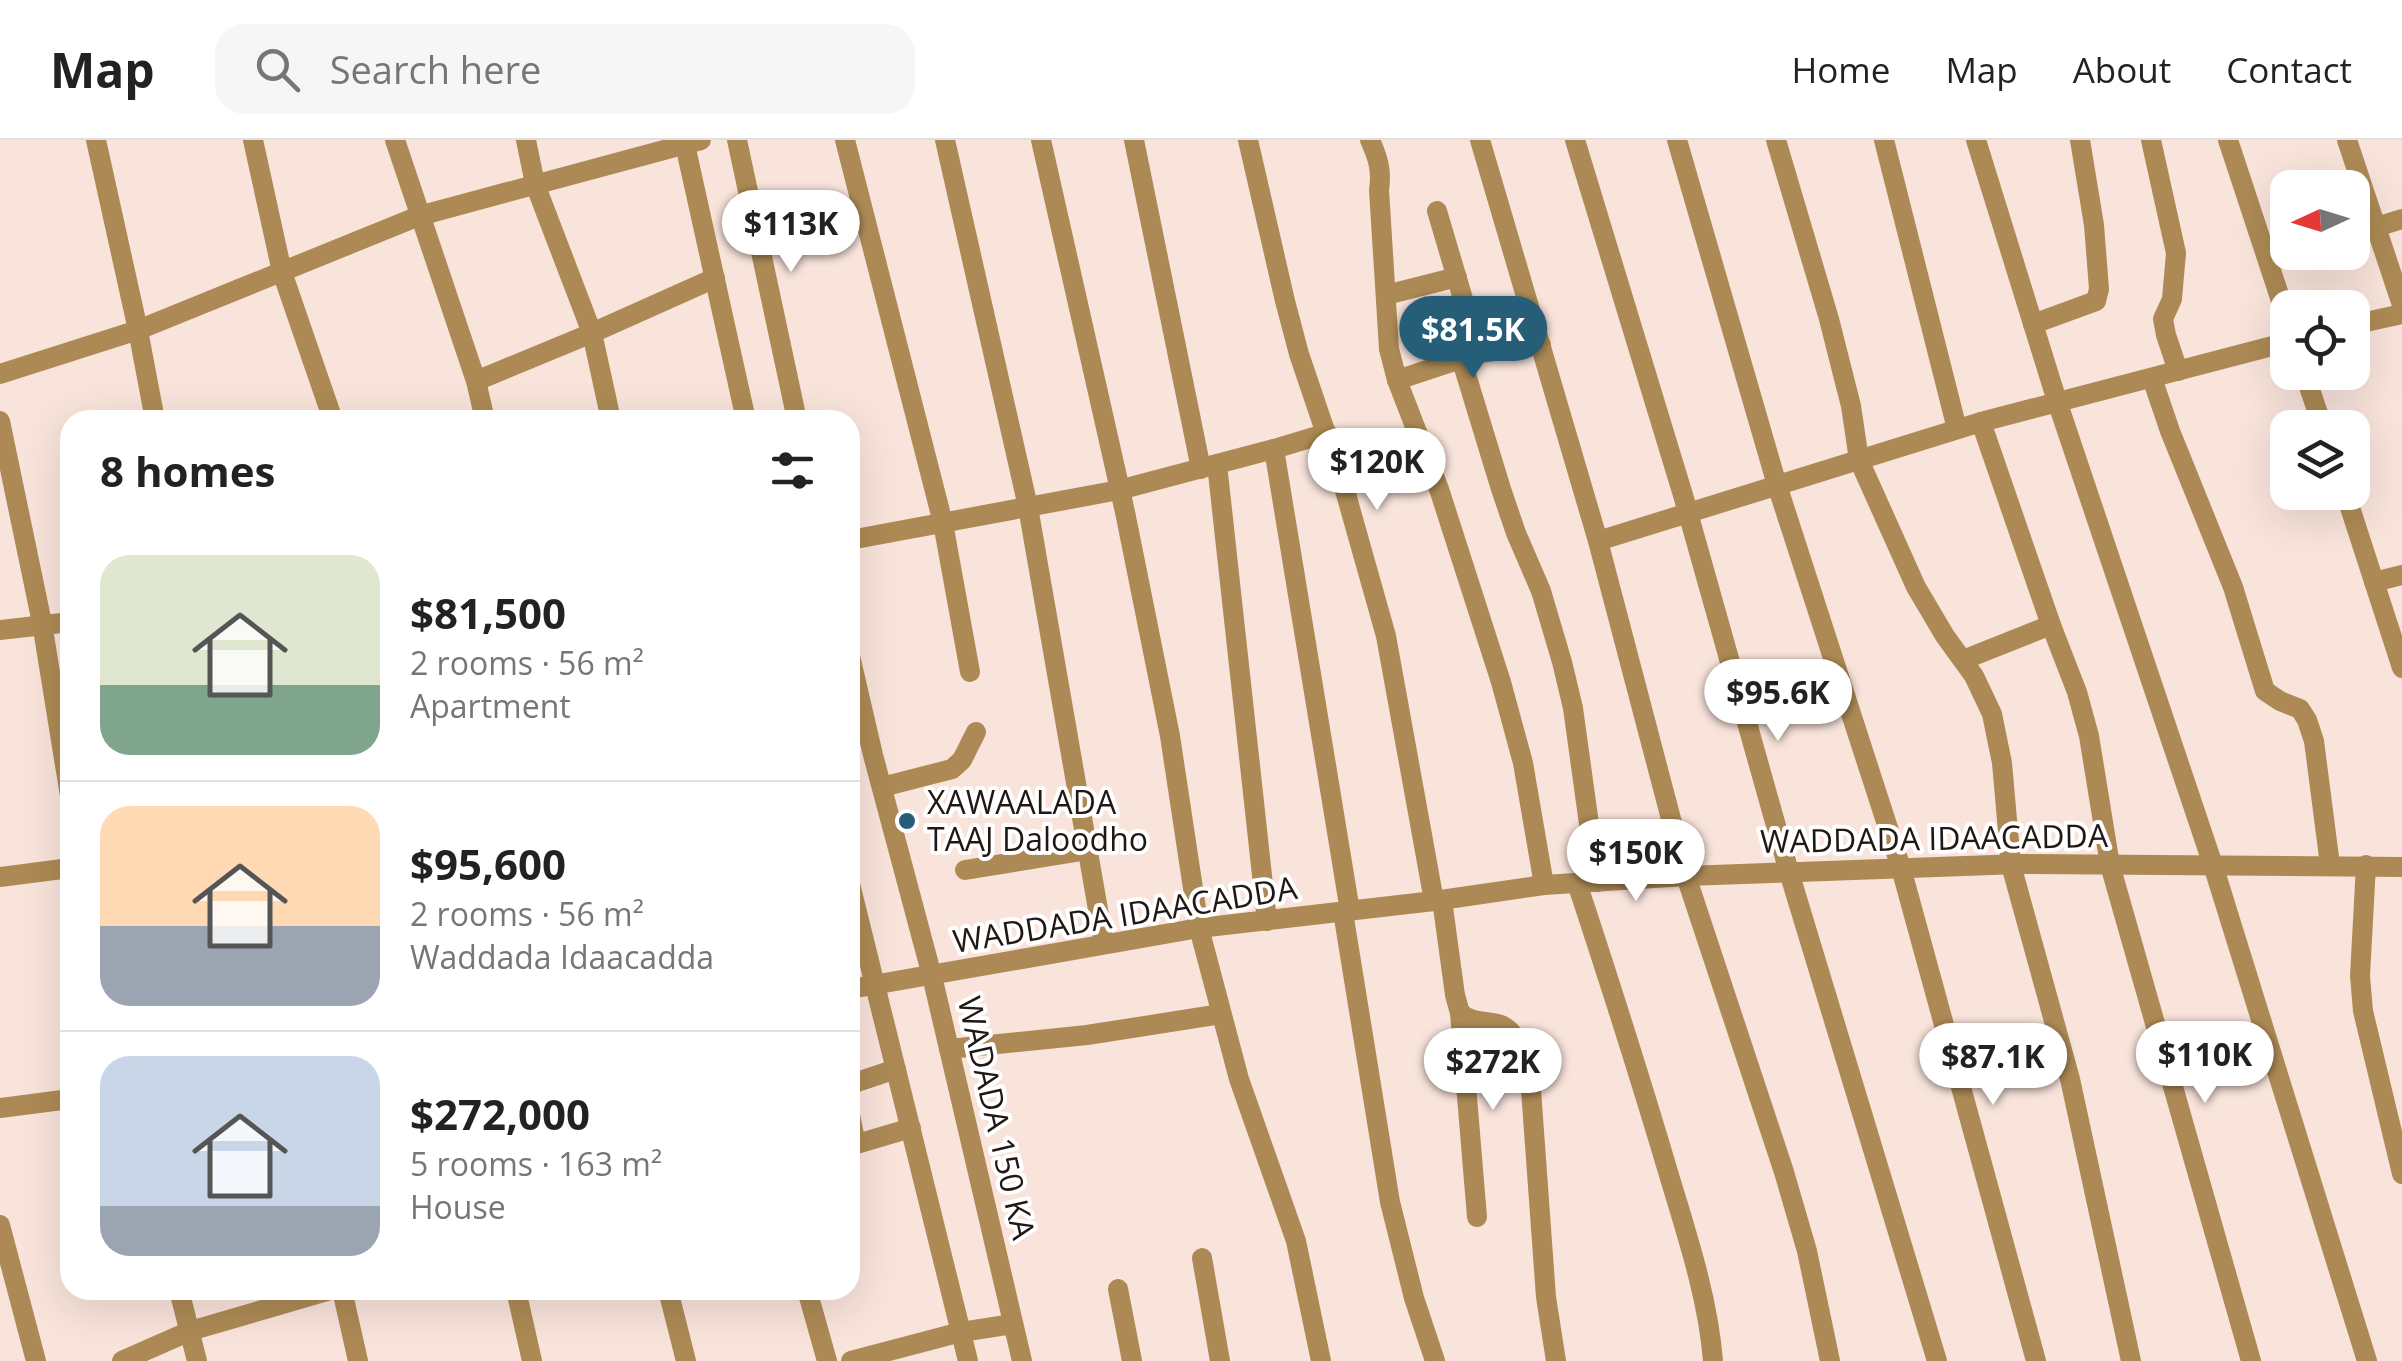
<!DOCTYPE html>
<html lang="en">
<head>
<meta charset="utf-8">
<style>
	body { margin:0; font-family:"Open Sans",sans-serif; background:#f6f6f6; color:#222; height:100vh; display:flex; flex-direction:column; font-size:38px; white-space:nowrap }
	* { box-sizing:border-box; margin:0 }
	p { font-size:32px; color:#767676 }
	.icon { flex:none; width:55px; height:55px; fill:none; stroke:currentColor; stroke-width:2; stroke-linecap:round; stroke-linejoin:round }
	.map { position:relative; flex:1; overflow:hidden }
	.drawer { position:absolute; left:60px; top:270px; width:800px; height:890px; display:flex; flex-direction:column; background:#fff; border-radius:30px; box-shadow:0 10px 40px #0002 }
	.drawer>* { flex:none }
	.needle { width:65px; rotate:266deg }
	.controls { position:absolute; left:2270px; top:30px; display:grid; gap:20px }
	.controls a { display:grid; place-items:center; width:100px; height:100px; border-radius:20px; background:#fff; box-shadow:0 10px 40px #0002; font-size:50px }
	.price { position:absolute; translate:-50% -85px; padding:0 22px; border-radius:35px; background:#fff; color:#222; font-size:32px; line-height:65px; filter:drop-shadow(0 2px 5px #0008) }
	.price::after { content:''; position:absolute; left:50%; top:60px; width:30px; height:22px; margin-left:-15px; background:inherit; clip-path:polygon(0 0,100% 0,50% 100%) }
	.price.current { background:#265e78; color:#fff }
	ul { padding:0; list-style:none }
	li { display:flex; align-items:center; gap:30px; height:250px; padding:0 40px }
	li+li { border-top:2px solid #e0e0e0 }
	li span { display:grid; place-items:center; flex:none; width:280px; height:200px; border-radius:30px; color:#555 }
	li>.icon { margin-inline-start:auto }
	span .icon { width:120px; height:120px; fill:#fffc; stroke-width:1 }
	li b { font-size:42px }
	h2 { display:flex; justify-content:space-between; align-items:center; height:120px; padding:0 40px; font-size:42px }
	header { display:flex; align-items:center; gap:60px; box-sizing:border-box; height:140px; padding:0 50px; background:#fff; border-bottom:2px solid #e0e0e0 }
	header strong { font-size:48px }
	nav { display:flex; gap:55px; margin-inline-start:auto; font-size:35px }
	.search { width:700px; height:90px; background:#f6f6f6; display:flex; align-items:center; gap:25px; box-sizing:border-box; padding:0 35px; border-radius:30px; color:#767676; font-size:38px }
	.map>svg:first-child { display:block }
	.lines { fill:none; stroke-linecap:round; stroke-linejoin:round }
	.minor { stroke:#ad8a55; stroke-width:20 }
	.poi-dot { fill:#265e78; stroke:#fff; stroke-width:4 }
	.labels { text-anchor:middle; stroke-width:8; stroke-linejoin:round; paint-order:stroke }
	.poi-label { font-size:32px; fill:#201815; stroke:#fff; text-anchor:start }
	.street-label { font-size:32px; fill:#201815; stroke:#fff }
</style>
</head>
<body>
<header>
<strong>Map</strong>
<div class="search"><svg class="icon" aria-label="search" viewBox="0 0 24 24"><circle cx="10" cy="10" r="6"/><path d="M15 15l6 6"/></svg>Search here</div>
<nav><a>Home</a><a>Map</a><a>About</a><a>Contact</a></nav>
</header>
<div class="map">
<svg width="2402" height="1221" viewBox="0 0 2402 1221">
	<rect width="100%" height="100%" fill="#f9e4db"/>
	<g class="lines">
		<g class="minor">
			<path d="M96,0L138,190L155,280"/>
			<path d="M253,0L282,132L333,280"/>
			<path d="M395,0L476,241L485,280"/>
			<path d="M526,0L535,44L592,193L611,280"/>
			<path d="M684,0L746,280"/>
			<path d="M737,0L797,280"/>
			<path d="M845,0L943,383L970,532"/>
			<path d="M945,0L1028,367L1104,804"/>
			<path d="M1041,0L1125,372L1170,596L1199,788L1239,939L1296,1101L1321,1221"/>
			<path d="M1134,0L1201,329"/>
			<path d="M1248,0L1285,161L1299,214L1344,347L1386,496L1434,761"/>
			<path d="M1370,0C1378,18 1382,30 1379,50L1389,209L1397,240L1439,349L1501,542L1523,623L1544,745"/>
			<path d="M1480,0L1598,401L1686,736L1784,1032L1807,1111L1830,1221"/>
			<path d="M1575,0L1683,355L1789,732L1937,1221"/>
			<path d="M1677,0L1777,345L1901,728L2036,1221"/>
			<path d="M1776,0L1829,179L1851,266L1859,320L1916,447L1945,496L1974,536L1992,574L2002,623L2011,725L2070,939L2131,1221"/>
			<path d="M1884,0L1957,289"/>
			<path d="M1976,0L2057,261L2213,725L2367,1221"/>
			<path d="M2151,0L2176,113L2172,159L2163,179L2166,195L2178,231"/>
			<path d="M2228,0L2288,182"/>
			<path d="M2347,0L2402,165"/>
			<path d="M1437,71L1479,213"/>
			<path d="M2376,87L2402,79"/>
			<path d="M1386,155L1457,137"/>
			<path d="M2033,184L2096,161L2099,149L2094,85L2080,0"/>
			<path d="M2352,185L2402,174"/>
			<path d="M1461,218L1501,349L1516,393L1541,451L1562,522L1573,568L1597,742"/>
			<path d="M2304,232L2323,288"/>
			<path d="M0,234L138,190L419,76L701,0"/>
			<path d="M2152,238L2170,291L2233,447L2265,551L2280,561L2300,569L2307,580L2314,601L2330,725"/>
			<path d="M1397,240L1479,213L1541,205"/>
			<path d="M476,241L592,193L715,138"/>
			<path d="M0,281L42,483L70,656"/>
			<path d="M1981,282L2051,485L2077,552L2089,596L2110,725L2251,1221"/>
			<path d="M1274,309L1350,771"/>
			<path d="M1217,324L1267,781"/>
			<path d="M2345,352L2402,528"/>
			<path d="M850,400L1119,350L1274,309L1327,293"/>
			<path d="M1598,401L1981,282L2288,202"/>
			<path d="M2374,442L2402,435"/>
			<path d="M0,490L70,482"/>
			<path d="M850,516L873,615L932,836L1022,1221"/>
			<path d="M1963,520L2051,485"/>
			<path d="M882,647L952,629L962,620L976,592"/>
			<path d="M2366,725L2360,836L2363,871L2402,1034"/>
			<path d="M965,730L1088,710"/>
			<path d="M0,737L70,728"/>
			<path d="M1577,743C1609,840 1640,937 1669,1035C1687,1095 1708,1158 1713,1221"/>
			<path d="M850,744L968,1221"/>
			<path d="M1442,760L1455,855L1460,873L1477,1077"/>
			<path d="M1343,772L1390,1062L1414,1158L1435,1221"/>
			<path d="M850,849L1199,788L1434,761L1544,745L1686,736L2020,724L2402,727"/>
			<path d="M1460,873C1473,884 1486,880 1501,885C1519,892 1524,920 1530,936L1546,1157L1556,1221"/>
			<path d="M949,909L1087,895L1221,874"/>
			<path d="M850,947L851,944L896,929"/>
			<path d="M0,968L70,959"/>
			<path d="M850,975L856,1004"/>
			<path d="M850,1006L911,988"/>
			<path d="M0,1085L36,1221"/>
			<path d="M1202,1118L1220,1221"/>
			<path d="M1118,1149L1132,1221"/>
			<path d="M179,1150L197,1221"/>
			<path d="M342,1150L358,1221"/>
			<path d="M516,1150L532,1221"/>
			<path d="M668,1150L686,1221"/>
			<path d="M807,1150L827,1221"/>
			<path d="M122,1221L190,1191L331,1150"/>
			<path d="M851,1221L961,1192L1013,1184"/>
		</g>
	</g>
	<circle class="poi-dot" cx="907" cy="681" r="10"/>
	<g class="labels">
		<g class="poi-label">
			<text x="927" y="674">XAWAALADA<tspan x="927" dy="37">TAAJ Daloodho</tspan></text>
		</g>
		<g class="street-label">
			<text transform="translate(1934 699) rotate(-1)" y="11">WADDADA IDAACADDA</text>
			<text transform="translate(1125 775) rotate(-9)" y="11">WADDADA IDAACADDA</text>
			<text transform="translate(996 978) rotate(77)" y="11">WADADA 150 KA</text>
		</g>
	</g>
</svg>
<div class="controls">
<a><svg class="needle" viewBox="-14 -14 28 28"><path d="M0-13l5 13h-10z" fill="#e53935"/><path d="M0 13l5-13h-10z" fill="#767676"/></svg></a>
<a><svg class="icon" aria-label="locate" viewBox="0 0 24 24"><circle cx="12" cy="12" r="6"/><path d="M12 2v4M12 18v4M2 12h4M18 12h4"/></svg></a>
<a><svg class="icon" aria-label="layers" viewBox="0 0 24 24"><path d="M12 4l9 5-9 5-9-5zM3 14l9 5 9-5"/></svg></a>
</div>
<b class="price" style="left:791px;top:135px">$113K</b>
<b class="price current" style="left:1473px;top:241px">$81.5K</b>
<b class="price" style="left:1377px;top:373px">$120K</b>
<b class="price" style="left:1778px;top:604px">$95.6K</b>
<b class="price" style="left:1636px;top:764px">$150K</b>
<b class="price" style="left:2205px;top:966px">$110K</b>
<b class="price" style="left:1993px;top:968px">$87.1K</b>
<b class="price" style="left:1493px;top:973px">$272K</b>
<section class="drawer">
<h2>8 homes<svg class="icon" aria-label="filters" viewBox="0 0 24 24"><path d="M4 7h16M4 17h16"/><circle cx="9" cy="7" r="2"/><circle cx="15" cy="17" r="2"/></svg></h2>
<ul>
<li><span style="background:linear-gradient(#dfe7d0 65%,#7fa58c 0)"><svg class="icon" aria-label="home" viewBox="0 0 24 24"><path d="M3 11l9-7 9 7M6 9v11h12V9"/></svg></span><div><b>$81,500</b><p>2 rooms · 56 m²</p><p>Apartment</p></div></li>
<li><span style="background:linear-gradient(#ffd9b3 60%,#9aa5b1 0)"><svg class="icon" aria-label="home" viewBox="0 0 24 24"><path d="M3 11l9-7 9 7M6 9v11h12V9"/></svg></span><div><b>$95,600</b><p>2 rooms · 56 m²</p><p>Waddada Idaacadda</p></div></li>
<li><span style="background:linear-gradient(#c9d6e8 75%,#9aa5b1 0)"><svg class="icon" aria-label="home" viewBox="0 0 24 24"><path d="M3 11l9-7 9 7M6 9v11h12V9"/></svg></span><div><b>$272,000</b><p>5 rooms · 163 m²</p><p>House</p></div></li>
</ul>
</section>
</div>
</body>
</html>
